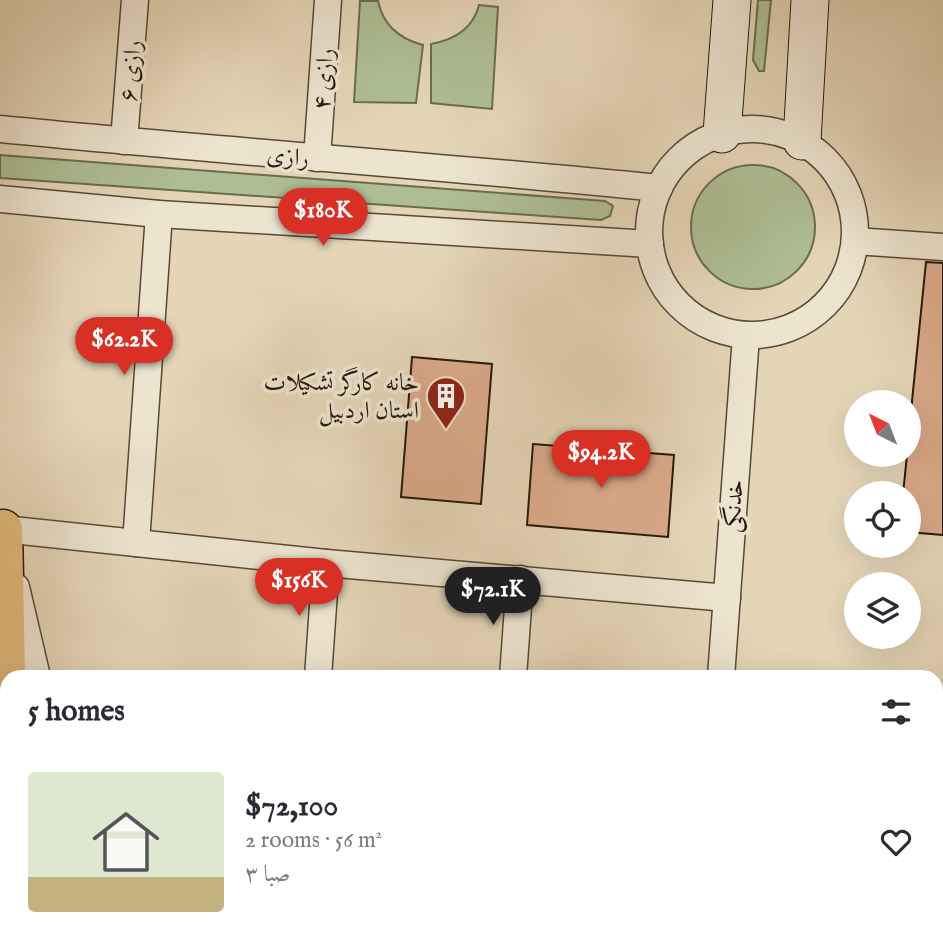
<!DOCTYPE html>
<html lang="en">
<head>
<meta charset="utf-8">
<style>
	body { margin:0; font-family:"IM FELL English",Amiri,serif; background:#f2f2f3; color:#2b2b33; height:100vh; display:flex; flex-direction:column; font-size:26px; white-space:nowrap }
	* { box-sizing:border-box; margin:0 }
	p { font-size:23px; color:#7c7c81 }
	.icon { flex:none; width:38px; height:38px; fill:none; stroke:currentColor; stroke-width:2; stroke-linecap:round; stroke-linejoin:round }
	.map { position:relative; flex:1; overflow:hidden }
	.sheet { position:absolute; left:0px; top:670px; width:943px; height:275px; display:flex; flex-direction:column; background:#fff; border-radius:21px 21px 0 0; box-shadow:0 7px 28px #0002 }
	.sheet>* { flex:none }
	.needle { width:46px; rotate:318deg }
	.fabs { position:absolute; left:844px; top:390px; display:grid; gap:14px }
	.fabs a { display:grid; place-items:center; width:77px; height:77px; border-radius:50%; background:#fff; box-shadow:0 7px 28px #0002; font-size:35px }
	.price { position:absolute; translate:-50% -60px; padding:0 16px; border-radius:24px; background:#d93025; color:#fff; font-size:23px; line-height:46px; filter:drop-shadow(0 2px 4px #0008) }
	.price::after { content:''; position:absolute; left:50%; top:42px; width:21px; height:16px; margin-left:-10px; background:inherit; clip-path:polygon(0 0,100% 0,50% 100%) }
	.price.selected { background:#222; color:#fff }
	ul { padding:0; list-style:none }
	li { display:flex; align-items:center; gap:21px; height:175px; padding:0 28px }
	li span { display:grid; place-items:center; flex:none; width:196px; height:140px; border-radius:7px; color:#555 }
	li>.icon { margin-inline-start:auto }
	span .icon { width:84px; height:84px; fill:#fffc; stroke-width:1 }
	li b { font-size:30px }
	h2 { display:flex; justify-content:space-between; align-items:center; height:84px; padding:0 28px; font-size:30px }
	.map>svg:first-child { display:block }
	.green { fill:#aebe94; stroke:#6a6c50; stroke-width:2 }
	.building { fill:#daa98a; stroke:#271a0b; stroke-width:2 }
	.lines { fill:none; stroke-linecap:round; stroke-linejoin:round }
	.street-casing { stroke:#564936; stroke-width:29 }
	.secondary-casing { stroke:#271a0b; stroke-width:39 }
	.highway-casing { stroke:#271a0b; stroke-width:41 }
	.street { stroke:#ede4d0; stroke-width:26 }
	.secondary { stroke:#ede4d0; stroke-width:37 }
	.highway { stroke:#e2ba7c; stroke-width:38 }
	.labels { text-anchor:middle; stroke-width:7; stroke-linejoin:round; paint-order:stroke }
	.street-label { font-size:24px; fill:#271a0b; stroke:#ede4d0 }
	.poi-label { font-size:24px; fill:#271a0b; stroke:#ede4d0; text-anchor:end }
</style>
</head>
<body>
<div class="map">
<svg width="943" height="944" viewBox="0 0 943 944">
	<rect width="100%" height="100%" fill="#e4d5b7"/>
	<filter id="stains"><feTurbulence type="fractalNoise" baseFrequency=".00286" numOctaves="4"/><feColorMatrix values="0 0 0 0 .2 0 0 0 0 .09 0 0 0 0 .02 0 0 0 .5 -.17"/></filter>
	<radialGradient id="worn" r=".72"><stop offset=".6" stop-color="#630" stop-opacity="0"/><stop offset="1" stop-color="#630" stop-opacity=".3"/></radialGradient>
	<g class="green">
		<path d="M758,0H771L764,71H759L753,60Z"/>
		<path d="M360,1H378C383,25 400,39 423,45L416,103L354,102Z"/>
		<path d="M479,5L498,7L492,109L431,103V44C453,40 473,29 479,5Z"/>
		<path d="M0,155L605,201L613,206L610,216L601,220L0,178Z"/>
		<circle cx="753" cy="227" r="62"/>
	</g>
	<g class="building">
		<path d="M926,262L943,263V535L908,532V494H903L907,455H908V441Z"/>
		<path d="M412,357L492,364L481,504L401,497Z"/>
		<path d="M533,444L674,455L668,537L527,525Z"/>
	</g>
	<g class="lines">
		<g class="street-casing">
			<g id="street">
				<path d="M0,129C220,151 440,166 659,188"/>
				<circle cx="752" cy="232" r="103"/>
				<path d="M124,141L135,0"/>
				<path d="M317,158L328,0"/>
				<path d="M0,199L159,214L650,244"/>
				<path d="M855,241L943,247"/>
				<path d="M3,529L326,563L727,598"/>
				<path d="M136,543L159,214"/>
				<path d="M16,587L37,677"/>
				<path d="M318,677L326,563"/>
				<path d="M513,677L520,579"/>
				<path d="M721,677L746,336"/>
				<path d="M98,938L99,944"/>
				<path d="M299,944V938"/>
				<path d="M492,944V938"/>
				<path d="M701,944L702,938"/>
			</g>
		</g>
		<g class="secondary-casing">
			<g id="secondary">
				<path d="M722,134L732,0"/>
				<path d="M802,141L810,0"/>
			</g>
		</g>
		<g class="highway-casing">
			<g id="highway">
				<path d="M3,529L7,722"/>
				<path d="M0,927L6,944"/>
			</g>
		</g>
		<use href="#street" class="street"/>
		<use href="#secondary" class="secondary"/>
		<use href="#highway" class="highway"/>
	</g>
	<defs>
		<g id="building-pin" transform="scale(2.0125)"><path d="M0 17L-7.5 6A9.5 9.5 0 1 1 7.5 6Z" fill="#8f2418" stroke="#ede4d0"/><path d="M-4-6H4V6H1V3H-1V6H-4ZM-2.5-4.3h1.7v1.8h-1.7ZM.8-4.3h1.7v1.8H.8ZM-2.5-1h1.7V.8h-1.7ZM.8-1h1.7V.8H.8Z" fill="#fff"/></g>
	</defs>
	<g fill-rule="evenodd">
		<use href="#building-pin" x="446" y="396"/>
	</g>
	<g class="labels">
		<g class="street-label">
			<text transform="translate(130 71) rotate(-85)" y="8">رازی ۶</text>
			<text transform="translate(323 79) rotate(-86)" y="8">رازی ۴</text>
			<text transform="translate(288 156) rotate(5)" y="8">رازی</text>
			<text transform="translate(733 506) rotate(-86)" y="8">خدنگی</text>
		</g>
		<g class="poi-label">
			<text x="419" y="390">خانه کارگر تشکیلات<tspan x="419" dy="28">استان اردبیل</tspan></text>
		</g>
	</g>
	<rect width="100%" height="100%" filter="url(#stains)"/>
	<rect width="100%" height="100%" fill="url(#worn)"/>
</svg>
<div class="fabs">
<a><svg class="needle" viewBox="-14 -14 28 28"><path d="M0-13l5 13h-10z" fill="#e53935"/><path d="M0 13l5-13h-10z" fill="#7c7c81"/></svg></a>
<a><svg class="icon" aria-label="locate" viewBox="0 0 24 24"><circle cx="12" cy="12" r="6"/><path d="M12 2v4M12 18v4M2 12h4M18 12h4"/></svg></a>
<a><svg class="icon" aria-label="layers" viewBox="0 0 24 24"><path d="M12 4l9 5-9 5-9-5zM3 14l9 5 9-5"/></svg></a>
</div>
<b class="price" style="left:323px;top:248px">$180K</b>
<b class="price" style="left:124px;top:377px">$62.2K</b>
<b class="price" style="left:601px;top:490px">$94.2K</b>
<b class="price" style="left:299px;top:618px">$156K</b>
<b class="price selected" style="left:493px;top:627px">$72.1K</b>
<section class="sheet">
<h2>5 homes<svg class="icon" aria-label="filters" viewBox="0 0 24 24"><path d="M4 7h16M4 17h16"/><circle cx="9" cy="7" r="2"/><circle cx="15" cy="17" r="2"/></svg></h2>
<ul>
<li><span style="background:linear-gradient(#dfe7d0 75%,#c2b280 0)"><svg class="icon" aria-label="home" viewBox="0 0 24 24"><path d="M3 11l9-7 9 7M6 9v11h12V9"/></svg></span><div><b>$72,100</b><p>2 rooms · 56 m²</p><p>صبا ۳</p></div><svg class="icon" aria-label="heart" viewBox="0 0 24 24"><path d="M12 20l-8-8c-3-5 5-10 8-4 3-6 11-1 8 4z"/></svg></li>
</ul>
</section>
</div>
</body>
</html>
